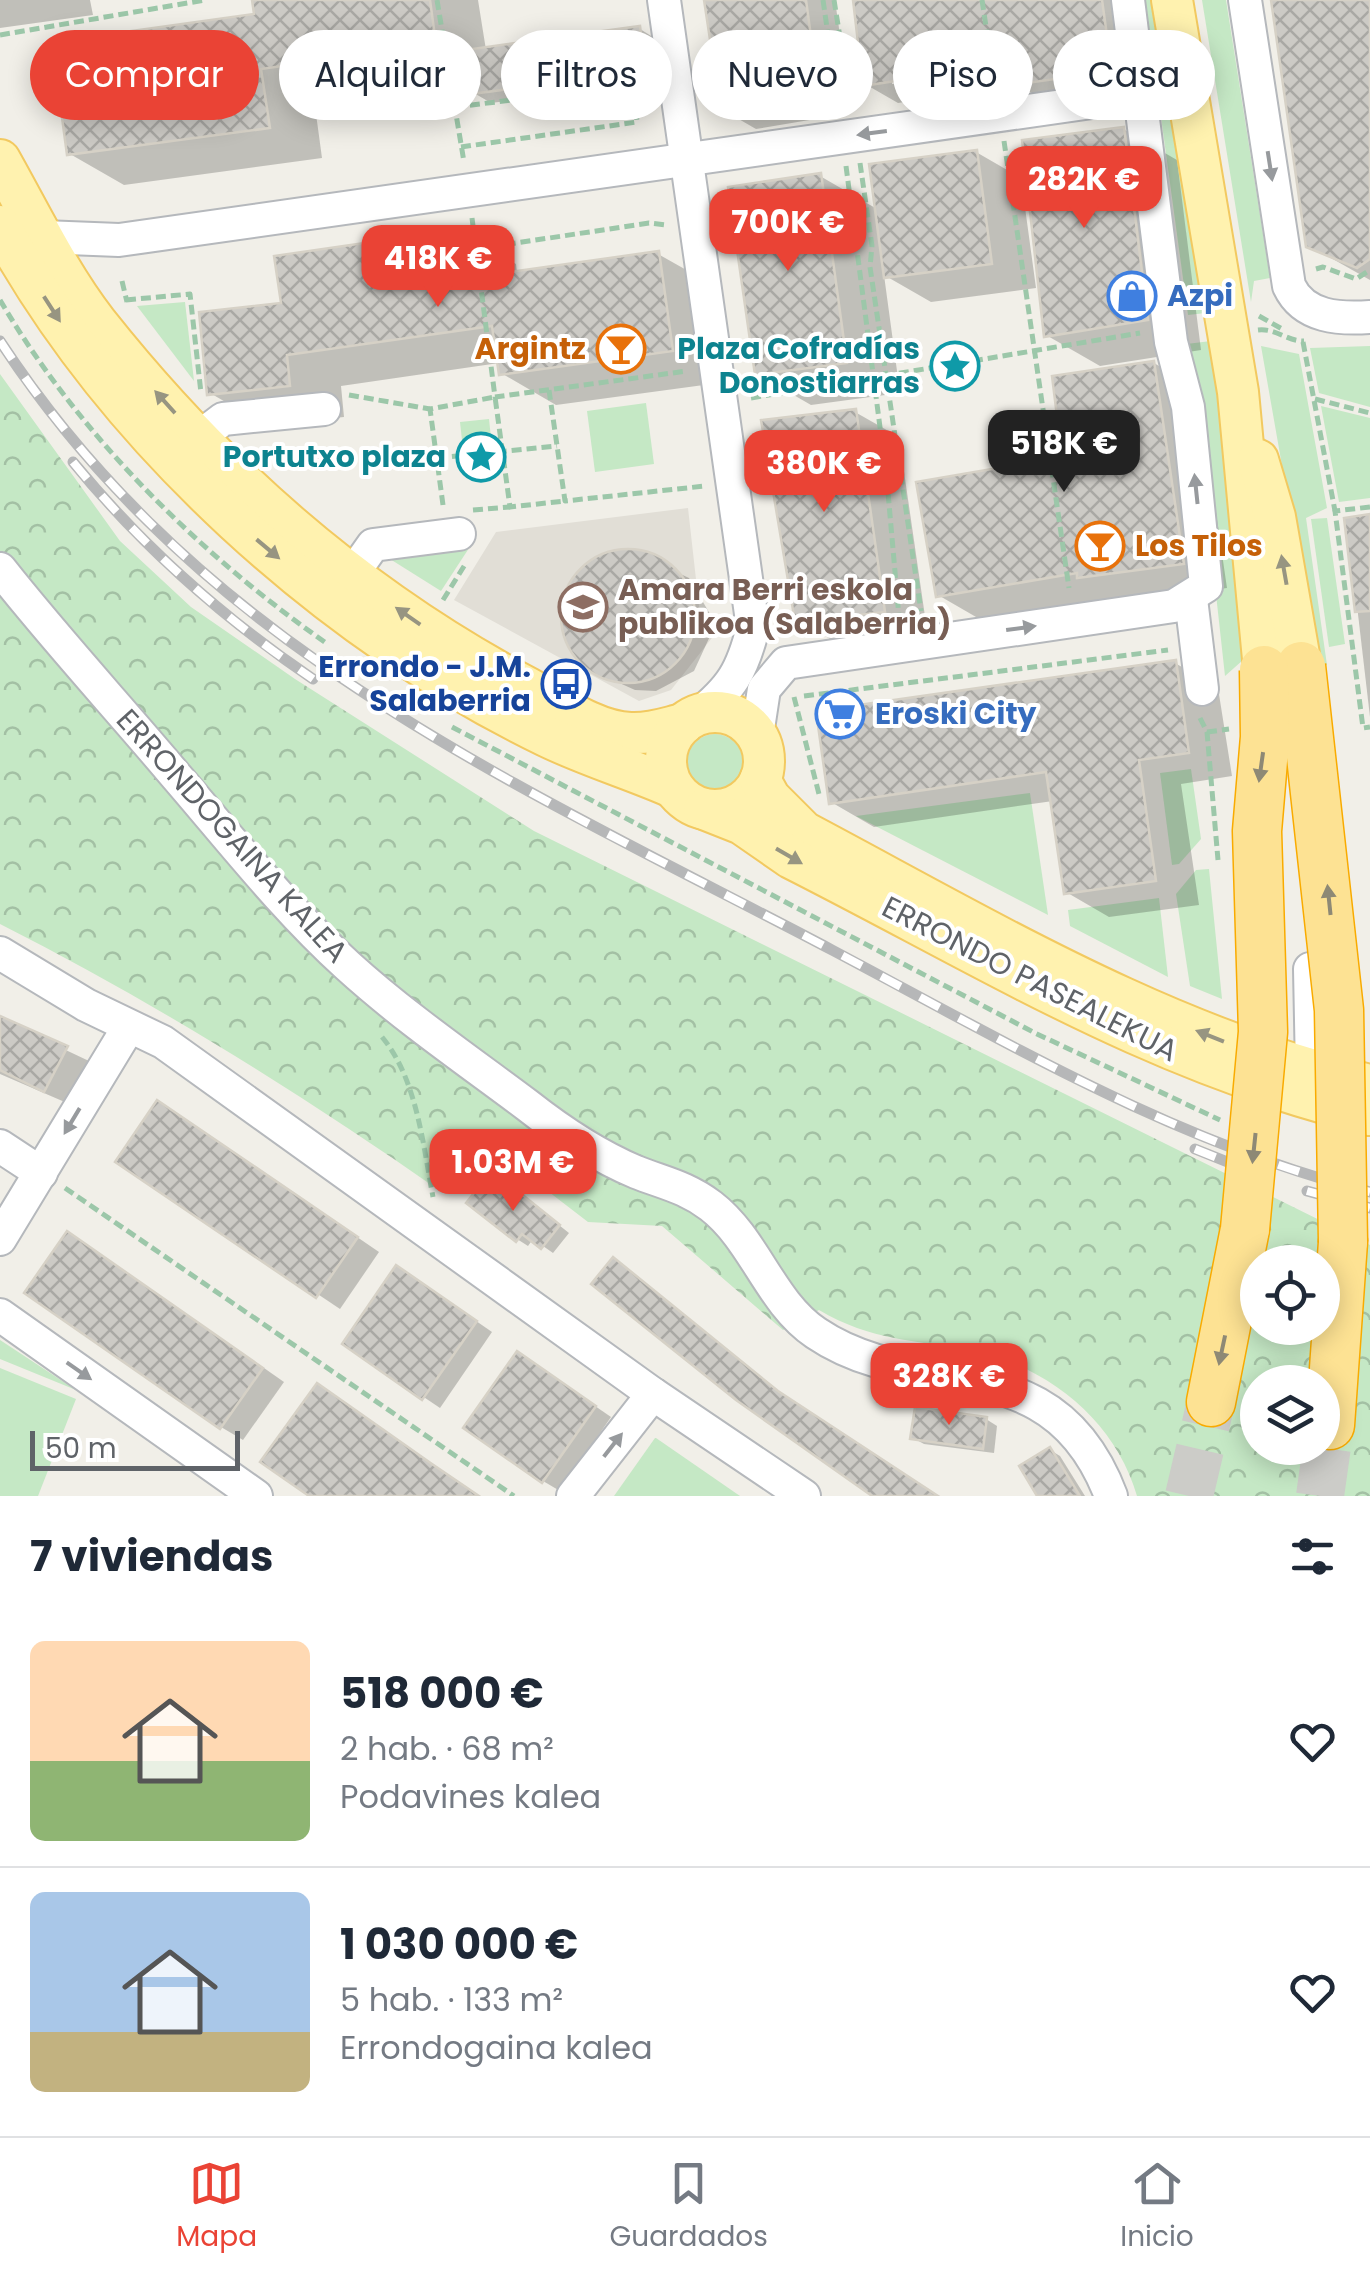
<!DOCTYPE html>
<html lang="es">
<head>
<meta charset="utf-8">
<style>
	body { margin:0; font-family:Poppins,sans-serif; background:#f6f6f7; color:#1f2937; height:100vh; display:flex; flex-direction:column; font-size:38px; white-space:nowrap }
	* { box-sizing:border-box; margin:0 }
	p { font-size:32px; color:#747a83 }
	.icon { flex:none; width:55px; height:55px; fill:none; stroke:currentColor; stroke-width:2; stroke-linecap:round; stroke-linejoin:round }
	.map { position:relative; height:1496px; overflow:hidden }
	.side { display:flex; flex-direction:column; background:#fff; flex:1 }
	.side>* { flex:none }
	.banner { position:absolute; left:30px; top:30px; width:1310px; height:90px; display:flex; gap:20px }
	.fabs { position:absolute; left:1240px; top:1245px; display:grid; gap:20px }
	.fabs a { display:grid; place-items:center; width:100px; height:100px; border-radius:50%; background:#fff; box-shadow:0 5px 25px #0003; font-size:50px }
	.scale { position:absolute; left:30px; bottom:25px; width:210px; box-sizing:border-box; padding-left:10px; border:5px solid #5f6368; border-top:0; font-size:28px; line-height:35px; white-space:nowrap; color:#5f6368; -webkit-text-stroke:8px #fff; paint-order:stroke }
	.price { position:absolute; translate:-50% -85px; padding:0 22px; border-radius:20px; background:#ea4335; color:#fff; font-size:32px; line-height:65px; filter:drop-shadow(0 2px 5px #0008) }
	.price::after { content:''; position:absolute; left:50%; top:60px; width:30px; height:22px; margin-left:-15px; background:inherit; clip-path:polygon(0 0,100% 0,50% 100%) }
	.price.on { background:#222; color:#fff }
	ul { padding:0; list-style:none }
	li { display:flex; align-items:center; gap:30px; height:250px; padding:0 30px }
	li+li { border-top:2px solid #e0e1e3 }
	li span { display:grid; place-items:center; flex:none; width:280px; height:200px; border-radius:15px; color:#555 }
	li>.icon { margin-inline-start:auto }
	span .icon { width:120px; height:120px; fill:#fffc; stroke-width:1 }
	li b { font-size:42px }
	h2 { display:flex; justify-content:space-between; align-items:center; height:120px; padding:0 30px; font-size:42px }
	.tag { padding:0 35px; border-radius:45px; background:#fff; box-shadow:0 5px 25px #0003; font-size:35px; line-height:90px }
	.tag.on { background:#ea4335; color:#fff }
	.dock { display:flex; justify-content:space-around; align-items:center; height:140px; border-top:2px solid #e0e1e3; background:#fff; font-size:28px; color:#747a83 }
	.dock a { display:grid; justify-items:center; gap:5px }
	.dock .on { color:#ea4335 }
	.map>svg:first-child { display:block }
	.education { fill:#e1ded6 }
	.green { fill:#c5e8c5 }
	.forest { fill:url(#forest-crowns); fill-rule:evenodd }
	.shadow { fill:#0003; fill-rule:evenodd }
	.building { fill:url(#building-cross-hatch); stroke:#d6d1c6; stroke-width:2.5 }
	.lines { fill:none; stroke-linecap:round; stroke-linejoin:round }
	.highway-tunnel { stroke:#ccccc8; stroke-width:48; stroke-dasharray:48 24; stroke-linecap:butt }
	.minor-casing { stroke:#b5b8bc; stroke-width:36 }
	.major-casing { stroke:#f2c960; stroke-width:44 }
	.highway-casing { stroke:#f9ab00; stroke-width:51 }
	.path { stroke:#9cc7a9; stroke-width:5; stroke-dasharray:10 5; stroke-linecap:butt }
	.minor { stroke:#fff; stroke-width:32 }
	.major { stroke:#fff2af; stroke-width:40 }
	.highway { stroke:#fde293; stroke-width:48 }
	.rail-casing { stroke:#b6b7b8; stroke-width:11 }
	.rail { stroke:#fff; stroke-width:8; stroke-dasharray:22; stroke-linecap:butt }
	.highway-bridge-casing { stroke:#f9ab00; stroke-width:51; stroke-linecap:butt }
	.highway-bridge { stroke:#fde293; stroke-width:48 }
	.oneway { fill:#979a9d }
	.oneway2 { fill:#979581 }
	.oneway3 { fill:#8e8975 }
	.labels { text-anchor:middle; stroke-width:8; stroke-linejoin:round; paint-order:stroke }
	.shop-label { font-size:30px; font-weight:bold; fill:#366cbe; stroke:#fff; text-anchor:start }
	.food-label { font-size:30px; font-weight:bold; fill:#c56008; stroke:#fff; text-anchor:end }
	.culture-label { font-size:30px; font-weight:bold; fill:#0d838f; stroke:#fff; text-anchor:end }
	.education-label { font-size:30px; font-weight:bold; fill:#785e54; stroke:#fff; text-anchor:start }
	.transit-label { font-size:30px; font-weight:bold; fill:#164399; stroke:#fff; text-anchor:end }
	.street-label { font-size:30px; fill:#5f6368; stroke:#fff }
</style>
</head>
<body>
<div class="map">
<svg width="1370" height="1496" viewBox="0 0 1370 1496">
	<defs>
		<pattern id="forest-crowns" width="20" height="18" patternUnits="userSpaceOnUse" patternTransform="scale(2.5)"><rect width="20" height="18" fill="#c5e8c5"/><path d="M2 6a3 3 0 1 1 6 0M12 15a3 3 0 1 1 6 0" fill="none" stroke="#a3c0a4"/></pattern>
		<pattern id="building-cross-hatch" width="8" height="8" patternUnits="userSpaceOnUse" patternTransform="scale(2.5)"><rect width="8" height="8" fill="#cccac5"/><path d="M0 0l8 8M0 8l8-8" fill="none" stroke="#a9a8a4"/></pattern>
	</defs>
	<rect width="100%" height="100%" fill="#f1efe8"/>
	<path class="education" d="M688,508L700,615L716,613L715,634L671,690L639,701L454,600L496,532Z"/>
	<g class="green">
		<path d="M1145,0H1156L1206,313L1188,315Z"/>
		<path d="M1202,0H1226L1270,278L1254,281L1251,302Z"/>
		<path d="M185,302L194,381L137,306Z"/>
		<path d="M1211,341L1252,652L1225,676L1202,467L1178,345Z"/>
		<path d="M1261,346L1299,354L1327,508L1306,518L1327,665H1317Z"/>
		<path d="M1370,346V407L1319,393L1310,348Z"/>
		<path d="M646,403L654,464L595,472L587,411Z"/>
		<path d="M1321,406L1370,418V498L1339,502Z"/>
		<path d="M489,419L491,438L463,449L460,422Z"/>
		<path d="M1327,518L1345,644L1329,647L1311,519Z"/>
		<path d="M473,524V542L441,591L382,554Z"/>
		<circle cx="715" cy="762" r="28"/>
		<path d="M1191,769L1201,839L1179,864L1172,865L1160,773Z"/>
		<path d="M1030,793L1048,915L856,816Z"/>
		<path d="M1209,869L1222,999L1190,986L1176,894L1196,870Z"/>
		<path d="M1159,898L1168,977L1070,926L1068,910Z"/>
		<path d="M0,1340L76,1390L0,1359Z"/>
		<path d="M0,1368L76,1399L38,1496H0Z"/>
		<path d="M655,1438H656L740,1496H614Z"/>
	</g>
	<path class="forest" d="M0,374L120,541L191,607L295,679L534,831L1370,1245V1496H1137C1116,1422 1049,1367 973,1351C916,1340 871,1341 819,1310L783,1330L662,1226L588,1222L480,1139L440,1191C298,1092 154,1002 0,924ZM1258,1262H1322V1328H1258ZM1258,1382H1322V1448H1258Z"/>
	<g class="shadow">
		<path d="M0,0H90L93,15L0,28Z"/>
		<path d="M254,0H478L486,50L640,29L656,39L662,80L491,103L474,93L472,77L314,99L322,158L124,185L70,154L257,16Z"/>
		<path d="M706,0H835L851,113L756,129L723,110Z"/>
		<path d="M855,0H1131L1144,89L1048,102L1017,85L898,103L865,84ZM1022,59V64L892,84V79Z"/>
		<path d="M1274,0H1370V280L1308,245Z"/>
		<path d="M1123,129L1177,160L1201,350L1100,366L1046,335Z"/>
		<path d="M976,152L1021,178L1036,288L931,302L884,275L900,393L811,405L757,374L820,176L877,209Z"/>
		<path d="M461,232L516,264L517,273L658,254L713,285L726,382L556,405L501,373L499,363L341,386L344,417L265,425L210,393L284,305Z"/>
		<path d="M1154,363L1198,389L1227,588L1124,602L1116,598L983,621L938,595Z"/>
		<path d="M855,412L899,437L928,637L842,646L798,620Z"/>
		<path d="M1370,517V717L1347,520Z"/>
		<path d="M633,552L689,578L710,614L711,634L694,671L656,691L635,690L595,672L578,658L567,639L563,617L566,596L576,577L592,562L613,553Z"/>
		<path d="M1175,663L1218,688L1232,776L1181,784L1199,905L1109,917L1066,892L1053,801L874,827L831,802Z"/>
		<path d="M0,1019L89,1061L67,1103L0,1074Z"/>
		<path d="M180,1116L379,1252L340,1309L119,1161Z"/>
		<path d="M486,1181L510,1197L525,1198L569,1233L553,1253L533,1239L528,1246L517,1239Z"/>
		<path d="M90,1247L284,1382L243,1440L221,1427Z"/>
		<path d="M414,1278L492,1332L440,1408L345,1344Z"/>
		<path d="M534,1364L611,1417L560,1491L543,1481Z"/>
		<path d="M986,1419L997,1426L994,1453L924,1444L913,1438Z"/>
		<path d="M1050,1450L1060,1456L1085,1496H1040Z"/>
	</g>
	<g class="building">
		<path d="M252,0H430L436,44L261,69L270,128L67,155L52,42L254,14Z"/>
		<path d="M704,0H806L819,95L721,112Z"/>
		<path d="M853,0H1102L1112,71L1013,85L1010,63L863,86Z"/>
		<path d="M1271,0H1370V259L1357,268L1306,247Z"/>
		<path d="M640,26L646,71L471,94L465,50Z"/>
		<path d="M1124,127L1148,320L1044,337L1022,140Z"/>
		<path d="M977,150L992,264L884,278L869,164Z"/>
		<path d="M821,173L847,363L755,375L728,187Z"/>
		<path d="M462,229L468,278L659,251L673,351L499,375L492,326L287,355L290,386L207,395L199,312L281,303L274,256Z"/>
		<path d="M1154,361L1184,564L1077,578V573L936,597L916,482L1062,457L1052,376Z"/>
		<path d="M856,409L885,612L795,622L761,420Z"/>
		<path d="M1370,514V611L1355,612L1344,518Z"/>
		<circle cx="628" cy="616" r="67"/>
		<path d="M1176,660L1189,753L1139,760L1156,881L1064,894L1046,772L829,804L816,711Z"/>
		<path d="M0,1016L68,1046L44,1092L0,1070Z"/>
		<path d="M157,1100L358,1237L316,1298L115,1162Z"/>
		<path d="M486,1178L508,1196L514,1188L560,1225L541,1249L522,1234L516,1242L466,1203Z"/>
		<path d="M67,1231L263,1368L220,1429L24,1293Z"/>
		<path d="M613,1257L778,1391L938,1496H872L736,1400L591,1284Z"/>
		<path d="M396,1265L477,1321L422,1400L342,1344Z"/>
		<path d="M517,1351L596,1406L542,1483L463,1428Z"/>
		<path d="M317,1383L432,1464L479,1496H309L260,1462Z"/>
		<path d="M915,1407L987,1417L983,1449L910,1439Z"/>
		<path d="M1050,1447L1080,1496H1037L1019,1466Z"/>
	</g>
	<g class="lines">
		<g class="highway-tunnel">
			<path d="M1189,1496L1211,1402"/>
			<path d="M1320,1496L1330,1425"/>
		</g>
		<g class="minor-casing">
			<g id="minor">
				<path d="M664,0L753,628C742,671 732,688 697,716"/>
				<path d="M1245,0L1289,286C1304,318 1340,319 1370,317"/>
				<path d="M43,237L119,240L1141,95"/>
				<path d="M198,438L223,419L324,409"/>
				<path d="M0,569C56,640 118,707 176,776C232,841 285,909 348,966C403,1016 467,1060 527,1105C560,1131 598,1156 636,1172C664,1183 686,1187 711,1206C755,1240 770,1302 816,1333C919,1403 1053,1342 1111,1496"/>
				<path d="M351,576L373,545L459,534"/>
				<path d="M1191,599L1202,689"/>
				<path d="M757,735L764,689L786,663L1174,606L1206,586L1188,407L1171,342L1128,0"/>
				<path d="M0,953L86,1005L163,1042L653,1394L804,1496"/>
				<path d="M1310,969L1312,1071"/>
				<path d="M0,1146L41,1173"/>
				<path d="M0,1239L122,1038"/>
				<path d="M0,1315L256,1496"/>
				<path d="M573,1496L653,1394"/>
			</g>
		</g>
		<g class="major-casing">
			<g id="major">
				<path d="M1172,0L1238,392L1264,670"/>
				<path d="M0,160C31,215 59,274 97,323C216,473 358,598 528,688C559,705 595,732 631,733C650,734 666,728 683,724"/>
				<path d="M0,226C117,440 328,630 546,736C587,756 631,769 672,787"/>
				<path d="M1258,460L1275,517L1301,666"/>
				<circle cx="715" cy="761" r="49"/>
				<path d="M760,780L770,798L804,832C987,929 1167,1038 1370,1085"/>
				<path d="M704,809L742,824L791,858C987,957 1153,1063 1370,1115"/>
			</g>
		</g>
		<g class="highway-casing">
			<g id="highway">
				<path d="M1211,1402L1245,1229"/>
				<path d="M1330,1425L1343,1242"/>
			</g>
		</g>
		<g class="path">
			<path d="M437,0L464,162"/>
			<path d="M823,0L839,111"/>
			<path d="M834,0L851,106"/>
			<path d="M982,0L995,86"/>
			<path d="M0,35L205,0"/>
			<path d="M455,107L644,84"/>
			<path d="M1004,141L1069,588"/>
			<path d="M461,147L637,122L634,85"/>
			<path d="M860,163L872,246L870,267L921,611"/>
			<path d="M846,166L887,481L899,617"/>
			<path d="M472,218L495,397L687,371"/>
			<path d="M476,249L649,223L666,225"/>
			<path d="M1316,269L1323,267L1356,279L1370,270"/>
			<path d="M122,281L127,302"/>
			<path d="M0,300C79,435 198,553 326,643"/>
			<path d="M126,300L190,294L201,393"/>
			<path d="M1259,316L1284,330"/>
			<path d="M1258,330C1276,328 1286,341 1304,341"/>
			<path d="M1303,342L1335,511"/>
			<path d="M549,390L565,501L705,486"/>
			<path d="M349,395L430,409"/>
			<path d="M751,398L1140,333"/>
			<path d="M1315,399L1370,413"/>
			<path d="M437,458L557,446"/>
			<path d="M443,505L430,409L495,397L510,507L565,501"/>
			<path d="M1370,507L1335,511L1363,728L1370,727"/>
			<path d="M473,510L510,507"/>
			<path d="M443,600L466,563"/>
			<path d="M804,696L1168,650"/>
			<path d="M794,697L820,798"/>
			<path d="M1200,718L1207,732L1218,860"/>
			<path d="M452,727L1035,1033L1220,1120"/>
			<path d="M1207,732L1229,729"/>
			<path d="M382,1037C417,1079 423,1145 433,1197"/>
			<path d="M65,1188L514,1496"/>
		</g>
		<use href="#minor" class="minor"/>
		<use href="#major" class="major"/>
		<use href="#highway" class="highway"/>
		<g class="rail-casing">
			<g id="rail">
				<path d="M0,341C203,651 517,784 832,950C1006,1042 1178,1144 1370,1192"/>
				<path d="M73,462C142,546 223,618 313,679"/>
				<path d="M1195,1149L1265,1177"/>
				<path d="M1307,1191L1370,1208"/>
			</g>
		</g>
		<use href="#rail" class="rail"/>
		<g class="highway-bridge-casing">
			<g id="highway-bridge">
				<path d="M1301,666L1339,1010L1343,1242"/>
				<path d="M1245,1229L1263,1032L1257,831L1265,737L1264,670"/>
			</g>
		</g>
		<use href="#highway-bridge" class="highway-bridge"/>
	</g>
	<defs><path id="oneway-solid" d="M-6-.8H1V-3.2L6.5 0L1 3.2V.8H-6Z" transform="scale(2.5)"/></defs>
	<g class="oneway">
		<use href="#oneway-solid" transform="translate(872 133) rotate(172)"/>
		<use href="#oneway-solid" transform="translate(1270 166) rotate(81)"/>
		<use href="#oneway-solid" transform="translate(1196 489) rotate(-96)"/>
		<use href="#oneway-solid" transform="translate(1021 628) rotate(-8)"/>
		<use href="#oneway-solid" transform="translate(72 1121) rotate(121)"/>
		<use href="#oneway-solid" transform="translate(79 1371) rotate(35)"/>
		<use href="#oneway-solid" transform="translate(613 1445) rotate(-52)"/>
	</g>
	<g class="oneway2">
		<use href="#oneway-solid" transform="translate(52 309) rotate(57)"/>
		<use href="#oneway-solid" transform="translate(165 402) rotate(-132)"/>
		<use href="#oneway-solid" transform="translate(268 549) rotate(40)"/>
		<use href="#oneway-solid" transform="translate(1284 570) rotate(-100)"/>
		<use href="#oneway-solid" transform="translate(408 616) rotate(-145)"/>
		<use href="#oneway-solid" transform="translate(789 856) rotate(30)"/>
		<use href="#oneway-solid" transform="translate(1210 1036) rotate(-158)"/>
	</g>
	<g class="oneway3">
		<use href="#oneway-solid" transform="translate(1261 767) rotate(98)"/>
		<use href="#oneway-solid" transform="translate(1329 900) rotate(-96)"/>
		<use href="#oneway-solid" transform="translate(1254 1148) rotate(96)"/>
		<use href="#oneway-solid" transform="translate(1222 1350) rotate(102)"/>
	</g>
	<defs>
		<g id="shop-ring" transform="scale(2.5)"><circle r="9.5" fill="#fff" stroke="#3f7fe0" stroke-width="1.5"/><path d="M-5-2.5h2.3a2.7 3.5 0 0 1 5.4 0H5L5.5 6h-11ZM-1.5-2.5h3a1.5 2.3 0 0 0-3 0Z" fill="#3f7fe0"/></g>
		<g id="bar-ring" transform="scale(2.5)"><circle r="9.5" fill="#fff" stroke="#e8710a" stroke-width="1.5"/><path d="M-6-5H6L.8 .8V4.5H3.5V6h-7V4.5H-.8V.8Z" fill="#e8710a"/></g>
		<g id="sight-ring" transform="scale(2.5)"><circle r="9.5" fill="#fff" stroke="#0f9aa8" stroke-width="1.5"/><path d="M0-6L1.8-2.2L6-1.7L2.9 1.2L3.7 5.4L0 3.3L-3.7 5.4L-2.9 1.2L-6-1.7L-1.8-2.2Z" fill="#0f9aa8"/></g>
		<g id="school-ring" transform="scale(2.5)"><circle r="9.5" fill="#fff" stroke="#8d6e63" stroke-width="1.5"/><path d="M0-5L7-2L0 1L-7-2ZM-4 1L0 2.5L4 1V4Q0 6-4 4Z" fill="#8d6e63"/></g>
		<g id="bus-ring" transform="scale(2.5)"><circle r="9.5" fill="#fff" stroke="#1a4fb4" stroke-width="1.5"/><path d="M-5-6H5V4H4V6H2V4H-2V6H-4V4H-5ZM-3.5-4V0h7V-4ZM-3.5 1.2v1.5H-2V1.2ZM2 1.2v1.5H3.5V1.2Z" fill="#1a4fb4"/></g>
		<g id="supermarket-ring" transform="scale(2.5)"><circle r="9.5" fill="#fff" stroke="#3f7fe0" stroke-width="1.5"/><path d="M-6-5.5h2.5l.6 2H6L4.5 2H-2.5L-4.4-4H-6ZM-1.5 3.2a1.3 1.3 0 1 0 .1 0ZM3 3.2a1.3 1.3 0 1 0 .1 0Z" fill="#3f7fe0"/></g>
	</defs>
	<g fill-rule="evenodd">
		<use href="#shop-ring" x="1132" y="296"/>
		<use href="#bar-ring" x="621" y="349"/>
		<use href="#sight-ring" x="955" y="366"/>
		<use href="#sight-ring" x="481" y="457"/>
		<use href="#bar-ring" x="1100" y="546"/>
		<use href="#school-ring" x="583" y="607"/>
		<use href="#bus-ring" x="566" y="684"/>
		<use href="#supermarket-ring" x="840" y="714"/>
	</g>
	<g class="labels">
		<g class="shop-label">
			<text x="1167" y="306">Azpi</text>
			<text x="875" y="724">Eroski City</text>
		</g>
		<g class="food-label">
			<text x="586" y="359">Argintz</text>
			<text x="1135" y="556" text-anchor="start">Los Tilos</text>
		</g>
		<g class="culture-label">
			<text x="920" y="359">Plaza Cofradías<tspan x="920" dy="34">Donostiarras</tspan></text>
			<text x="446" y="467">Portutxo plaza</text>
		</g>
		<g class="education-label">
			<text x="618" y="600">Amara Berri eskola<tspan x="618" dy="34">publikoa (Salaberria)</tspan></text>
		</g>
		<g class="transit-label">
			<text x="531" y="677">Errondo - J.M.<tspan x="531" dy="34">Salaberria</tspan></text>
		</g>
		<g class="street-label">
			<text transform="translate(232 836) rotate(48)" y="10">ERRONDOGAINA KALEA</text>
			<text transform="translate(1030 979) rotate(27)" y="10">ERRONDO PASEALEKUA</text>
		</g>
	</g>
</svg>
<div class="fabs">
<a><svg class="icon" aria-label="locate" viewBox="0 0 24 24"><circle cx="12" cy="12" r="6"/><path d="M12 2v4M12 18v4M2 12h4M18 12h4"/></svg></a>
<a><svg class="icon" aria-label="layers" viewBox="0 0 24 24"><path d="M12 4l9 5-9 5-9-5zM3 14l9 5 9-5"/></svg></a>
</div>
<div class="scale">50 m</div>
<b class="price" style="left:1084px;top:231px">282K €</b>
<b class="price" style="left:788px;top:274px">700K €</b>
<b class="price" style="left:438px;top:310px">418K €</b>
<b class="price on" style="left:1064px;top:495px">518K €</b>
<b class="price" style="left:824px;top:515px">380K €</b>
<b class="price" style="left:513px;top:1214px">1.03M €</b>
<b class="price" style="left:949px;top:1428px">328K €</b>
<div class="banner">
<a class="tag on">Comprar</a>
<a class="tag">Alquilar</a>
<a class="tag">Filtros</a>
<a class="tag">Nuevo</a>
<a class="tag">Piso</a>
<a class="tag">Casa</a>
</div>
</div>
<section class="side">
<h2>7 viviendas<svg class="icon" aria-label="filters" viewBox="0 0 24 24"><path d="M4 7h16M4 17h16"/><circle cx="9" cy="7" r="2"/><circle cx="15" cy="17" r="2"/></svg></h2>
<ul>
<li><span style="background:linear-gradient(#ffd9b3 60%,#8fb573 0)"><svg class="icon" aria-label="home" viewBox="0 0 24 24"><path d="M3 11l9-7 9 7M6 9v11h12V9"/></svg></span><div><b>518 000 €</b><p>2 hab. · 68 m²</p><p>Podavines kalea</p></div><svg class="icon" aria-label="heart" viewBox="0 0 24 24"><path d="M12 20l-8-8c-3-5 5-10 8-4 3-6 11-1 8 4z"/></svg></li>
<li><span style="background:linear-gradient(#a9c7e8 70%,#c2b280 0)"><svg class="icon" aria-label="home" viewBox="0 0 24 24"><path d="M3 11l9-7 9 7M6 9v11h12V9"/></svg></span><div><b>1 030 000 €</b><p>5 hab. · 133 m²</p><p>Errondogaina kalea</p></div><svg class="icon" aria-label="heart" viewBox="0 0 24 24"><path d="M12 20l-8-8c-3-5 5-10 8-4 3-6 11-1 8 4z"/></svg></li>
</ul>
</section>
<nav class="dock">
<a class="on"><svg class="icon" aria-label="map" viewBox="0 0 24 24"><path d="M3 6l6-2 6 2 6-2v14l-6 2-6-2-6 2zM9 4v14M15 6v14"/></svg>Mapa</a>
<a><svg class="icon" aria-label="saved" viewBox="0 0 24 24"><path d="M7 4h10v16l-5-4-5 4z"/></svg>Guardados</a>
<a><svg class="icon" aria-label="home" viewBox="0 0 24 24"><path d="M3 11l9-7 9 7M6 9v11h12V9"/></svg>Inicio</a>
</nav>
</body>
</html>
